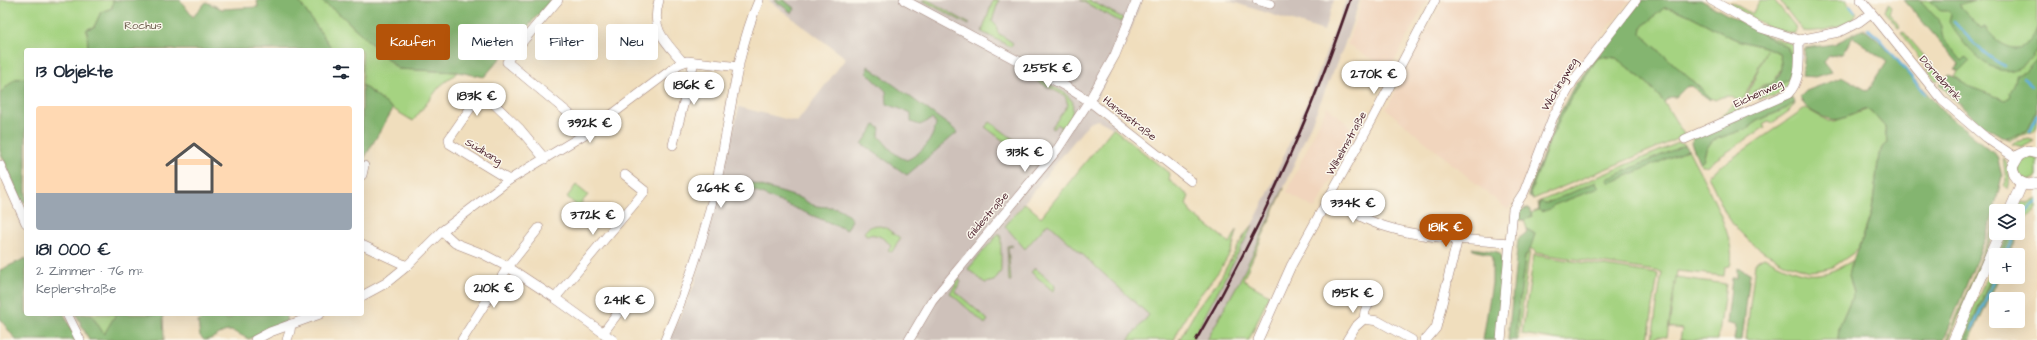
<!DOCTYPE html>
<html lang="de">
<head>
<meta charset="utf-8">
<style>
	body { margin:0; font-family:"Architects Daughter",sans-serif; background:#f2f2f3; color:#1f2937; height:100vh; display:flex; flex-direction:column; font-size:15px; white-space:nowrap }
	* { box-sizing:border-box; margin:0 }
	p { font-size:13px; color:#747a83 }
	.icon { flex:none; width:22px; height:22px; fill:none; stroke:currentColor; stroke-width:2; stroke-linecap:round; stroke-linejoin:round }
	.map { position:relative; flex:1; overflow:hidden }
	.drawer { position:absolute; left:24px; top:48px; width:340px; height:268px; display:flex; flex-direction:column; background:#fff; border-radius:4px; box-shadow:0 4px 16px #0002 }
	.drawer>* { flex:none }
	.top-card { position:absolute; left:376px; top:24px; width:380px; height:36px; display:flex; gap:8px }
	.controls { position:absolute; left:1989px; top:204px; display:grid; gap:8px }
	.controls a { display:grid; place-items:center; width:36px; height:36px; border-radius:4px; background:#fff; box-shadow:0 4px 16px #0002; font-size:20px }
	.price { position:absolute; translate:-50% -34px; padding:0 9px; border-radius:14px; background:#fff; color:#222; font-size:13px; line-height:26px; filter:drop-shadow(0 1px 2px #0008) }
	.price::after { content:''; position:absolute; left:50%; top:24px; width:12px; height:9px; margin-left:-6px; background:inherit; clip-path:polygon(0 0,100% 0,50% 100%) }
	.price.on { background:#b45309; color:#fff }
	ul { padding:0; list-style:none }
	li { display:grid; align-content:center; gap:8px; height:212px; padding:0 12px }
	li span { display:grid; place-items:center; height:124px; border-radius:4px; color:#555 }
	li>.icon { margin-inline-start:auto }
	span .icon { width:72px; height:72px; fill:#fffc; stroke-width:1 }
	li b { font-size:17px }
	h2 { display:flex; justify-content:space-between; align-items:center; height:48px; padding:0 12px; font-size:17px }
	.tag { padding:0 14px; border-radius:4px; background:#fff; box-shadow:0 4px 16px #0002; font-size:14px; line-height:36px }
	.tag.on { background:#b45309; color:#fff }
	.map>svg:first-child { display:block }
	.built { fill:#f1d5bd }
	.industrial { fill:#cec1ba }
	.green { fill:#a5d381; stroke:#787956 }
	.forest { fill:#84b56f; stroke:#676a4d }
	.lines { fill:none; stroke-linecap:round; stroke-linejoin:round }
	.stream { stroke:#63b1dd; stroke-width:2.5 }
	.minor-casing { stroke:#9d7e74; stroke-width:10 }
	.major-casing { stroke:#9d7e74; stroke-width:12 }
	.minor { stroke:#fff; stroke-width:9 }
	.major { stroke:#fff; stroke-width:11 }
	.rail { stroke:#4a1f2b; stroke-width:2.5 }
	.labels { text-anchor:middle; stroke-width:3; stroke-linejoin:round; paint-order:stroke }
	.park-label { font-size:11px; fill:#655545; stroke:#fbf7ec }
	.street-label { font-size:11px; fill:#4a1f2b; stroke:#fbf7ec }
</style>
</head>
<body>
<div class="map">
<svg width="2037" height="340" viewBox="0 0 2037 340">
	<rect width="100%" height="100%" fill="#fbf7ec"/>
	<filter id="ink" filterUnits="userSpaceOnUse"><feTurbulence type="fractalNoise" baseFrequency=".025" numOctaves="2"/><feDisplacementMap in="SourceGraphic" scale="8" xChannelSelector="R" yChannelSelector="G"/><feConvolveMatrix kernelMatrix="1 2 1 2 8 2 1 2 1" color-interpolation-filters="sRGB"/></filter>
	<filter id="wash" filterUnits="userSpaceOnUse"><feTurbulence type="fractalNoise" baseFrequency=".012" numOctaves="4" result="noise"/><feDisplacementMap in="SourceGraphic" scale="16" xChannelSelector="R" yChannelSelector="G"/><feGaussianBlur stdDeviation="0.9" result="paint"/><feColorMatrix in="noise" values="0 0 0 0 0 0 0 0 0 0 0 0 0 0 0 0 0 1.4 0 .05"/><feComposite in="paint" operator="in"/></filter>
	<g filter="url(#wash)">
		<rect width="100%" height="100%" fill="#f0debd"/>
		<g class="built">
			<path d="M1362,0H1427L1390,69L1347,45Z"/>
			<path d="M1443,0H1631L1590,49L1564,88L1542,132L1520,191L1508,210L1386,109Z"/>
			<path d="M1327,106L1357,133L1315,209L1287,192Z"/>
		</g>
		<g class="industrial">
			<path d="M768,0H1142L1127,41L1092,107L1115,125L1113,128L1098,120L1089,123L1005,226L1048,223L1150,315L1128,340H669L695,283L739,107L797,122L846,58Z"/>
			<path d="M1226,0H1334L1324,31Z"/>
			<path d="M1346,0H1360L1344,46L1284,188L1241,278L1207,340H1192L1266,198L1312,90Z"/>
		</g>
		<g class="green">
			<path d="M0,0H113L112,8L101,12L94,27L87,29L88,50H26V78L15,79L0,93Z"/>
			<path d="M298,0H320L341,15L398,69L458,72L440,86L413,121L393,109L362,85V50H333Z"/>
			<path d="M922,0H928L970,24L969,25Z"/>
			<path d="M993,0H999L992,21L996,25L998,33L1013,43L1011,47L982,32Z"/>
			<path d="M1080,0H1089L1123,18L1121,22Z"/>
			<path d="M1760,0H1774L1795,26L1796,30L1794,34L1769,27L1730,6L1731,2L1752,14Z"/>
			<path d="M1779,0H1847V2L1849,5L1850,4L1857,13C1852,27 1815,33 1803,31Z"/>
			<path d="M1910,0H2037V71L2006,113L1951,83L1961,64Z"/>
			<path d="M1888,4L1891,7L1889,13L1900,27L1898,28L1884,11Z"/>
			<path d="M1664,8C1687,9 1712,30 1735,39C1750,45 1765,45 1779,53L1782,65L1776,79L1771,84L1763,85L1754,92L1755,96L1741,103L1747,97L1766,50L1745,97L1739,102C1730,94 1725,95 1715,100L1711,98L1641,34L1642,27Z"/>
			<path d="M1903,31L1942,77L1936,81C1923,65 1913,48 1901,32Z"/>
			<path d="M1760,33L1792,44L1795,47C1795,82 1797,96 1756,98L1768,92L1793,58L1786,46Z"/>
			<path d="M1599,56L1616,58L1647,83L1664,102L1685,136L1533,199L1530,194L1550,139L1572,96Z"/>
			<path d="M1039,79L1065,93L1073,102L1072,116L1060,133L1058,132L1062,127L1057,124L1053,129L1051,128L1068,105L1065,96L1037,81Z"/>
			<path d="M1793,102L1795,103L1789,111L1772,123L1768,121L1763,124L1765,127L1706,166H1702L1700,164L1703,161L1706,149L1713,140L1746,129L1757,121L1787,108Z"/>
			<path d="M1733,105H1739L1741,113L1721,121L1719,119Z"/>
			<path d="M1805,108L1828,121H1835L1869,109L1885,127L1887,142L1879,154L1872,210L1859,249L1833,267L1820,270L1809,271L1784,263L1764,252L1748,240L1734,226L1725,212L1708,175Z"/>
			<path d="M2037,109C2037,143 2031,128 2010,140L2005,138L2026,132Z"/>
			<path d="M990,122L1023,146L1027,142L1038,150L1042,144L1048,149L1036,165L985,127Z"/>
			<path d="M1113,128L1170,174L1169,180L1189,196L1186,204L1191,213L1230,243L1237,230C1233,258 1213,278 1197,299C1188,312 1180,326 1174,340H1128L1149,315L1048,223L1025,249L1005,226L1025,203L1041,217Z"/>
			<path d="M2029,139L2034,141L2023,147L2012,144L2014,142Z"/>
			<path d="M1678,143L1684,144L1687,147C1699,172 1740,241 1730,266L1725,267L1724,276L1677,271L1667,337L1657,336V339H1652L1662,272L1535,253V250L1530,249L1518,340L1515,337L1525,257L1535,234L1527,229L1524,220L1532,216L1531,213L1539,210L1538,202Z"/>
			<path d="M2029,156L2037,159V177C2023,187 2014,172 2021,159Z"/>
			<path d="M2003,158C2010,166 2011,179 2008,189L2004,186L2006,181Z"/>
			<path d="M576,185L588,195L578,207L567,197Z"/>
			<path d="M1284,188L1243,280L1269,295L1249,340H1207L1241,278Z"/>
			<path d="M2037,198V208L2025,221L2018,225V211H2017L2021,202L2028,203Z"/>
			<path d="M1996,212L1995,228L1949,340H1947L1993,228Z"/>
			<path d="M877,225L886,228L900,238L892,252L888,250L891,245C883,238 878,233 866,235L864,232L869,227Z"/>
			<path d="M1253,225L1192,340H1179L1197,309L1221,277L1245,234Z"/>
			<path d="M999,233L1001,237V271L994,281L985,283L968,269Z"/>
			<path d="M2007,233H2011L2000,255H1997Z"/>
			<path d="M1012,245L1013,246L1008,247L1011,281H1009L1007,246Z"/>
			<path d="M1534,255L1658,274L1648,340H1560L1522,334Z"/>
			<path d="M1764,257C1800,275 1815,283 1852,261L1849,276L1854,292L1839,327L1838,340H1746L1755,264L1757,261Z"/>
			<path d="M1996,257V266L1965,340H1960Z"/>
			<path d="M1035,268L1054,284L1055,287L1054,292L1031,272Z"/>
			<path d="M1676,277L1726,284L1718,340H1680L1682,329L1669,327Z"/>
			<path d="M959,279L961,282L955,291L988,320L985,324L950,293Z"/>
			<path d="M91,314H116L104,335Z"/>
		</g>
		<g class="forest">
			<path d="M113,0H180L193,17L206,2L222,9L258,7L257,0H298L333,50H88L87,29L94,27L101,12L112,8Z"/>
			<path d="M320,0H551L484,77L458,72L398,69L341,15Z"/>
			<path d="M774,0H784L795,9L792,13Z"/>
			<path d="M1642,0H1701L1760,33L1786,46L1793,58V66L1788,80L1756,98L1755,91H1758C1763,85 1766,86 1772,83C1783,76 1782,63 1779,53C1765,45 1750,45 1735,39C1712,30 1687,9 1664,8L1642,27L1641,34L1711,98L1710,100L1691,86L1686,87L1676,97H1670L1664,102L1647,83L1616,58L1599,56L1572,96L1550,139L1530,194L1533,199L1529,197V191L1558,117L1574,86Z"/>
			<path d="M1904,0H1919L1922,2L1940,22L1943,38L1962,61L1966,56L1970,60L1959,71L1954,70L1959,64Z"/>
			<path d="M1930,0H1975L1959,5L1981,28L1985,27C2001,49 2025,60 2037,28V49C2007,98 1968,53 1949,22L1951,14L1948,11H1940Z"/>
			<path d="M1864,29L1881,43L1944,112L1997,156L2002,176L1990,227L1944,340H1838L1839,327L1854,292L1849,276L1852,261L1859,249L1872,211L1879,154L1887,142L1885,127L1869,109C1845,114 1841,127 1817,114C1808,109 1804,106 1800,97L1806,91L1843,77L1868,91L1887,62L1853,37L1842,54L1829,56L1824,62L1831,72L1816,77L1803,76L1805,48L1834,44Z"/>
			<path d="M2037,59V109L2026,132L2005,138L1979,123L1940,85L1949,75L1957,78L1970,87L2006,100L2011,97L2010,93L2015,82L2016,75L2025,72Z"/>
			<path d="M868,66L958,132L907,175L862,144L875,125L880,128L879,136C888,146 894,156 907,160C923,152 932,141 936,124L932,119L920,125L911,122V113L887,104L886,91L867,73Z"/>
			<path d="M26,78V202H22L0,151V93L15,79Z"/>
			<path d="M362,85L393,109L362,162Z"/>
			<path d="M1790,98L1794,99L1795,103H1793L1787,108L1757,121L1746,129L1713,140L1706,149L1703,161L1700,164L1691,143L1694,137Z"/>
			<path d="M1682,146H1686L1688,150L1610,183L1607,179Z"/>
			<path d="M742,180L803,199C821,215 836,197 852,220L847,230L730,181Z"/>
			<path d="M1596,182L1599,188L1554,205L1550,209L1541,212L1539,210L1540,201L1545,204Z"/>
			<path d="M1527,208H1529L1532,216L1524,220H1515L1518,211Z"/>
			<path d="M2025,221L2009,255H2000L2011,233H2018V225Z"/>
			<path d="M1527,229L1535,234L1530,249L1525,257L1515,337L1518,340H1508L1518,239L1526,233Z"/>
			<path d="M1472,248L1498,252L1501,255L1502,291L1497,340H1483L1492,283V258L1488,254L1473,250Z"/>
			<path d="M26,258V314H64L76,340H16L0,319V270Z"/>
			<path d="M1996,266V277H1999L1970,340H1965Z"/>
			<path d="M1737,268L1750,273L1742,340H1734L1736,326L1727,323L1732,278H1737Z"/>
			<path d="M76,314H91L104,334L116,314H165L163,316L164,340H89Z"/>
			<path d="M236,314H285L287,321L249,339C243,337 234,330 228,331C219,332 214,340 204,340L200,336L198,322L205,315L229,319Z"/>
		</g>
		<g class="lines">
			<g class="stream">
				<path d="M1850,6L1855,12"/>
				<path d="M1954,22C1969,38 1985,57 2005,66"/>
				<path d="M1868,29L1881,40L1925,94"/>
				<path d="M2023,78L2032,86"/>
				<path d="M2029,132L2037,115"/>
				<path d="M2018,228L2028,209L2037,202"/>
				<path d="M2006,255L2016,233"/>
				<path d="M1972,330L1996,276"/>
			</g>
		</g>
	</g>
	<g filter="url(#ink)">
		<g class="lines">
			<g class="minor-casing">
				<g id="minor">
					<path d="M558,0L511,55L507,62L590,131"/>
					<path d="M659,0C650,30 665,41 683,62"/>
					<path d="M904,0L1065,86L1089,101L1191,181"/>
					<path d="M1257,0L1270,4"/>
					<path d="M1711,0L1761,28L1799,40L1839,32L1859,22L1871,13"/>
					<path d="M1861,0L1942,100L1985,137L2016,158"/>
					<path d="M1685,139L1788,94C1802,79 1799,59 1799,40"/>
					<path d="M673,145L694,62"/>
					<path d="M0,165L26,223"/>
					<path d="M362,175L364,166"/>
					<path d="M509,180L450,144L449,139L476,100L487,98L491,101L519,128L545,159"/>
					<path d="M1329,198C1348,209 1366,221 1387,227C1425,239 1469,239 1509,243"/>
					<path d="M442,231L455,243L483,254L508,267L555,298L613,340"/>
					<path d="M362,245L407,266"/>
					<path d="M1448,278L1458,238"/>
					<path d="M362,296L386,283L407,266L442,231L509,180L590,131L679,64L687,61L739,67"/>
					<path d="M555,298L645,191L625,175"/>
					<path d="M67,314L80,340"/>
					<path d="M1364,319L1378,321L1412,340"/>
					<path d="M603,333L630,297"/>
					<path d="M255,340L270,332L320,314"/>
					<path d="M287,340L290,331L291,324"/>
					<path d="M462,340L508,267L539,228"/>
					<path d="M665,340C688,287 706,232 718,175C731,117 735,55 759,0"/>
					<path d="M909,340L932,301L1057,150L1089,101L1115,55L1137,0"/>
					<path d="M1258,340L1291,266L1373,118L1435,0"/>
					<path d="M1347,340L1355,327L1364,319L1365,311L1373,296"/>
					<path d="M1424,340H1426L1436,328L1447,283"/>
					<path d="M1501,340L1513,209L1524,192L1553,117L1573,81L1636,0"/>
				</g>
			</g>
			<g class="major-casing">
				<g id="major">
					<path d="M2037,153L2028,151L2019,155L2012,167C2014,181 2024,188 2037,183"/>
					<path d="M2010,211L2022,183"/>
					<path d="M1954,340L2000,233"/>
				</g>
			</g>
			<use href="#minor" class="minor"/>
			<use href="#major" class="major"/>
			<path class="rail" d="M1196,340C1259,233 1310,118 1350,0"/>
		</g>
	</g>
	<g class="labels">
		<g class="park-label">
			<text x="143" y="29">Rochus</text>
		</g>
		<g class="street-label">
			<text transform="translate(1941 78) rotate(48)" y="4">Dörnebrink</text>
			<text transform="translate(1559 84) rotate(-59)" y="4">Wickingweg</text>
			<text transform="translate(1758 93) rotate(-25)" y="4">Eichenweg</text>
			<text transform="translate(1130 118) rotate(38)" y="4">Hansastraße</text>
			<text transform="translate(1346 143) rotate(-61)" y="4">Wilhelmstraße</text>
			<text transform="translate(484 151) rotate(31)" y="4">Südhang</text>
			<text transform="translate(987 215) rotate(-49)" y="4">Gildestraße</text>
		</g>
	</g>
</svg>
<div class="controls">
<a><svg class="icon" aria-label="layers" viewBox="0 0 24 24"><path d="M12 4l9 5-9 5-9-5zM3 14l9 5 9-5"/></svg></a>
<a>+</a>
<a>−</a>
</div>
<b class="price" style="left:1048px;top:89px">255K €</b>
<b class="price" style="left:1374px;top:95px">270K €</b>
<b class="price" style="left:694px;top:106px">186K €</b>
<b class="price" style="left:477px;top:117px">183K €</b>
<b class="price" style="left:590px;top:144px">392K €</b>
<b class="price" style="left:1025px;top:173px">313K €</b>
<b class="price" style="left:721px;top:209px">264K €</b>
<b class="price" style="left:1353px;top:224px">334K €</b>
<b class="price" style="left:593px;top:236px">372K €</b>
<b class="price on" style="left:1446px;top:248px">181K €</b>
<b class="price" style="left:494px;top:309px">210K €</b>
<b class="price" style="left:1353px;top:314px">195K €</b>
<b class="price" style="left:625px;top:321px">241K €</b>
<div class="top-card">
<a class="tag on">Kaufen</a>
<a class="tag">Mieten</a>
<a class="tag">Filter</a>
<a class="tag">Neu</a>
</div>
<section class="drawer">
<h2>13 Objekte<svg class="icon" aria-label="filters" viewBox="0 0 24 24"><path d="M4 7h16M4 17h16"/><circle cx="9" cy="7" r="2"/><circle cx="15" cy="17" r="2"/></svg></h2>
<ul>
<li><span style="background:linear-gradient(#ffd9b3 70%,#9aa5b1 0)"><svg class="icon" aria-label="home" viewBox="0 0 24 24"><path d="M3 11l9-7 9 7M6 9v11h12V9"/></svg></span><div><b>181 000 €</b><p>2 Zimmer · 76 m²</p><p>Keplerstraße</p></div></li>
</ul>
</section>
</div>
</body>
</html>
